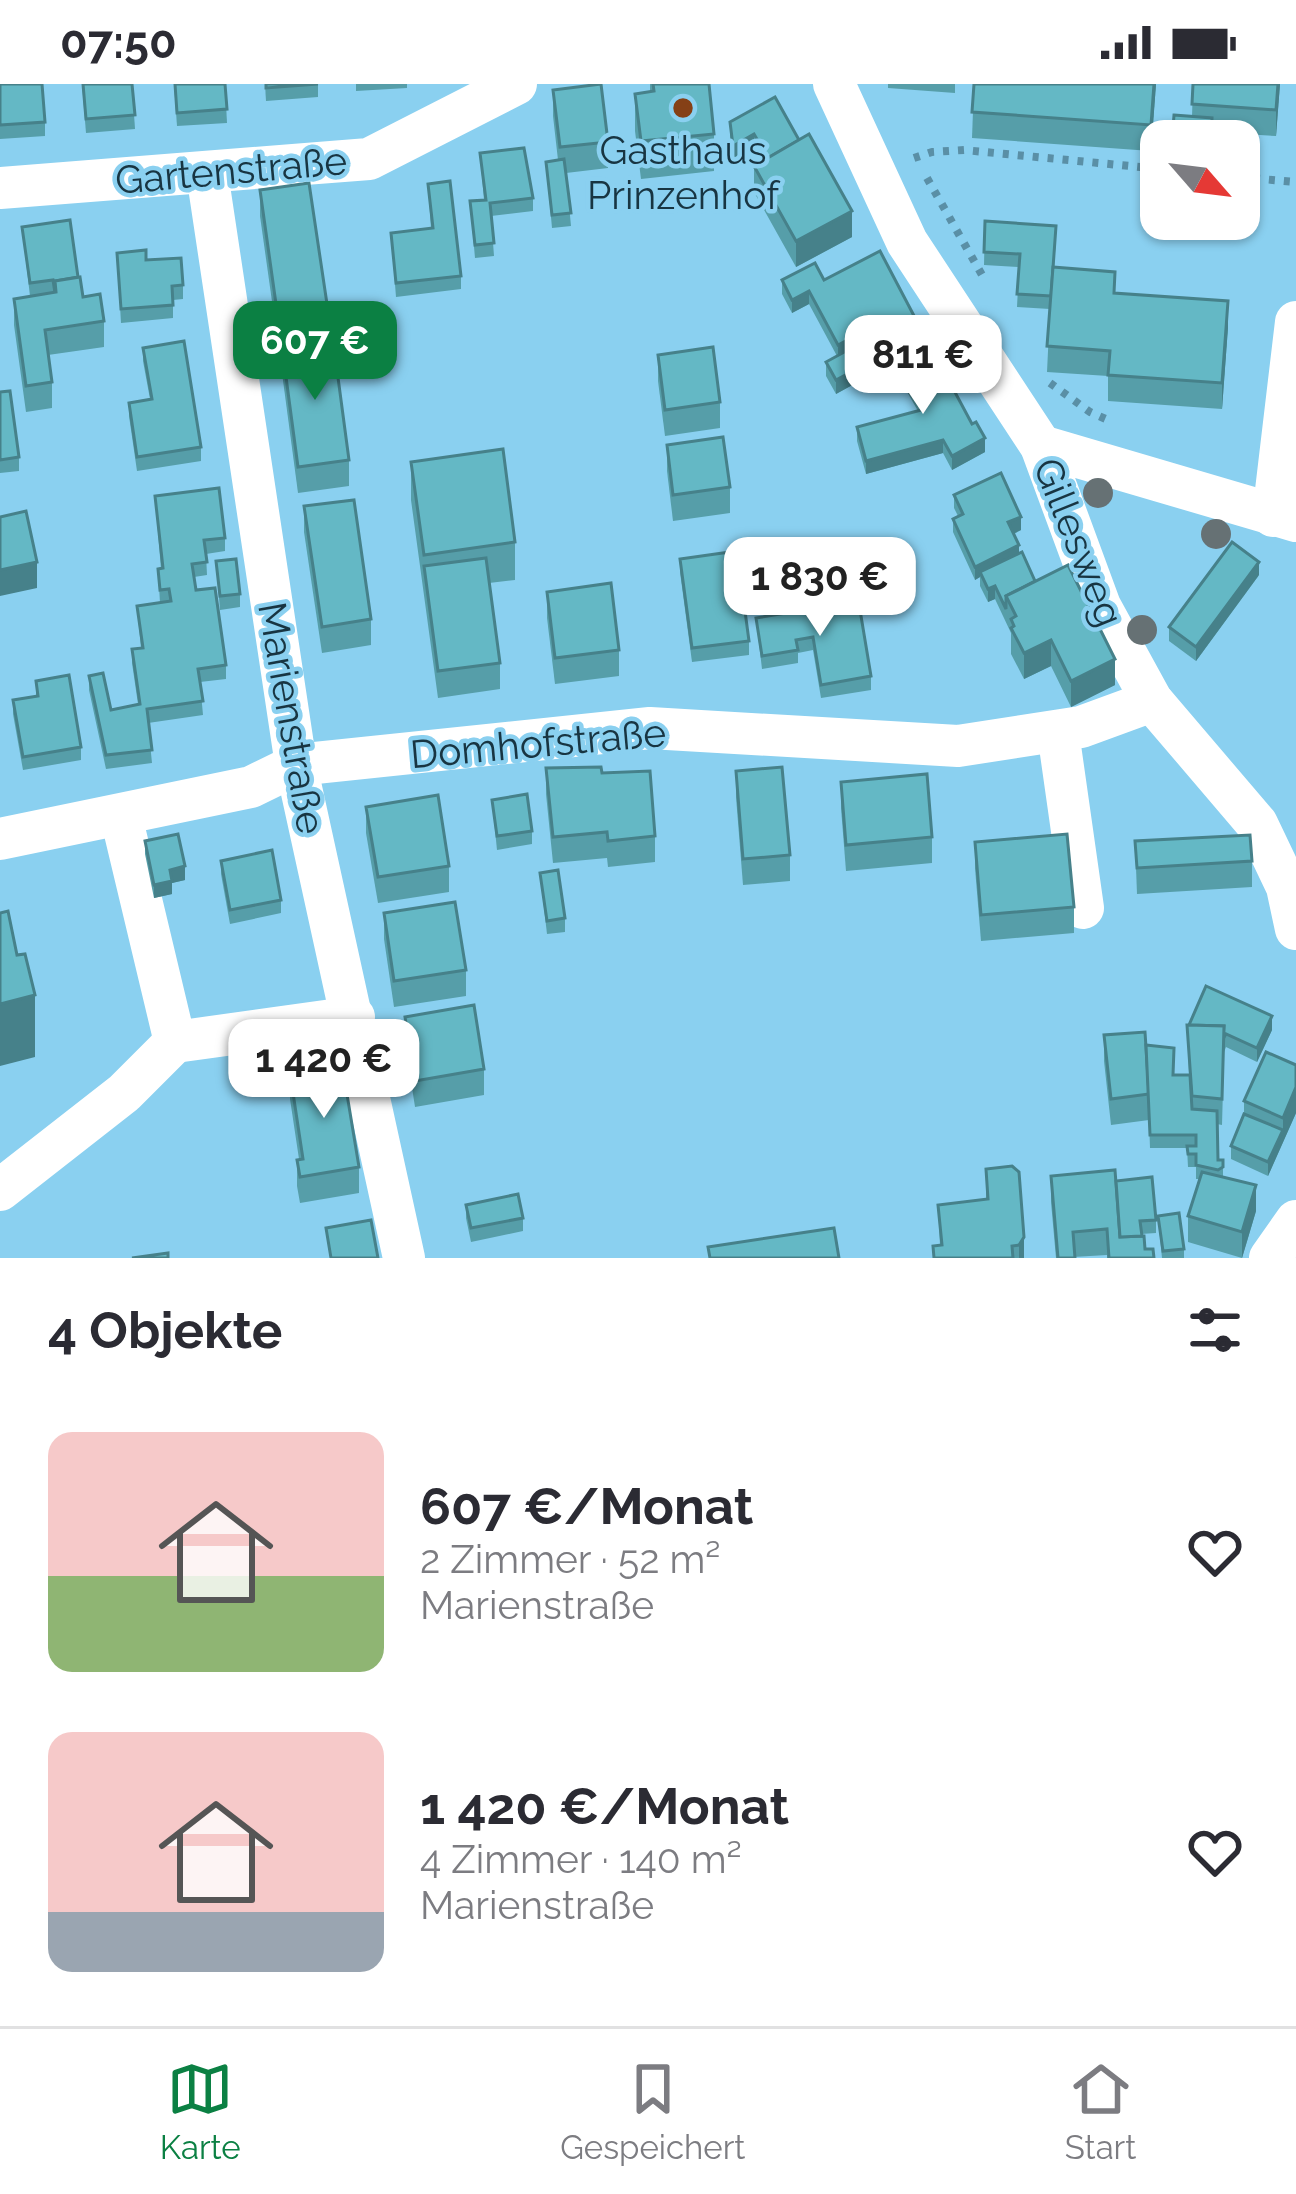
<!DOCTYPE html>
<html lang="de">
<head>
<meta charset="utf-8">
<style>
	body { margin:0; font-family:Raleway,sans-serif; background:#f2f2f3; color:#2b2b33; height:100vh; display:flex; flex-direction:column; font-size:45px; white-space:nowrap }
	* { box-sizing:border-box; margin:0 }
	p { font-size:39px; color:#7c7c81 }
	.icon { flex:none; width:66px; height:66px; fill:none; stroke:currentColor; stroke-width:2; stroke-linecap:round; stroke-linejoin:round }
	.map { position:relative; height:1174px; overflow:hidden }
	.sheet { display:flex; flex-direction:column; background:#fff; flex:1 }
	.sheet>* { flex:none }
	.needle { width:78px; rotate:118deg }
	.tools { position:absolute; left:1140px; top:36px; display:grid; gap:24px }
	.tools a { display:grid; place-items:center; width:120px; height:120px; border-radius:24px; background:#fff; box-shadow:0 3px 9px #0004; font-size:60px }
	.price { position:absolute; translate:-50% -102px; padding:0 27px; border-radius:24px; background:#fff; color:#222; font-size:39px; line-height:78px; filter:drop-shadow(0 3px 6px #0008) }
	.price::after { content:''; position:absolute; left:50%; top:72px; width:36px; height:27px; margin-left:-18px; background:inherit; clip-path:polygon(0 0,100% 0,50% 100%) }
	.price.on { background:#0b8043; color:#fff }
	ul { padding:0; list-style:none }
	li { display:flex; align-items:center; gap:36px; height:300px; padding:0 48px }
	li span { display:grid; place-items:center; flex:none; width:336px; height:240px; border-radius:24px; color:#555 }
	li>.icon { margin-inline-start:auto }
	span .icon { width:144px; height:144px; fill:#fffc; stroke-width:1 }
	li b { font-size:51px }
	h2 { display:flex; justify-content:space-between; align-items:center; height:144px; padding:0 48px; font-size:51px }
	.status { display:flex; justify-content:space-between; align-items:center; height:84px; padding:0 60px; background:#fff; direction:ltr }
	.status svg { height:33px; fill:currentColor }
	.tab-bar { display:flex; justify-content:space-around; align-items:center; height:168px; border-top:3px solid #e1e1e2; background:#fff; font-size:33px; color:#7c7c81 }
	.tab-bar a { display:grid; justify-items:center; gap:6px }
	.tab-bar .on { color:#0b8043 }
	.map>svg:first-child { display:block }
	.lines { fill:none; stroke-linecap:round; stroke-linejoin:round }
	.path { stroke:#5a8fa6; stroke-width:8; stroke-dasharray:6 9; stroke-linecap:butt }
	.minor { stroke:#fff; stroke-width:42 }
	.tree { fill:#667174 }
	.wall { fill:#569ea9 }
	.shaded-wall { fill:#46818a }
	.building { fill:#64b8c5; stroke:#46818a; stroke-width:3 }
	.poi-dot { fill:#854016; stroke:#8ad0f0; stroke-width:4.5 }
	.labels { text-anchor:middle; stroke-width:9; stroke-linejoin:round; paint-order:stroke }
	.poi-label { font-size:39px; fill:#183542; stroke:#8ad0f0 }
	.street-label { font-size:39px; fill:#183542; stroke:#8ad0f0 }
</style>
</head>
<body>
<div class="status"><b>07:50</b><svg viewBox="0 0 49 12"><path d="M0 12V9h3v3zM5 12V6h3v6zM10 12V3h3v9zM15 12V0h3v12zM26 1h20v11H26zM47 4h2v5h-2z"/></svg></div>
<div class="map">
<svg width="1296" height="1174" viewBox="0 0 1296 1174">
	<rect width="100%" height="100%" fill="#8ad0f0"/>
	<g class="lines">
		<g class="path">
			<path d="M914,74L932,68L964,66L1161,85"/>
			<path d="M1239,93L1296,98"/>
			<path d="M927,94L982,191"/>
			<path d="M1050,299L1090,328L1108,336"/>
		</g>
		<g class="minor">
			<path d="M834,0L907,158L1041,362L1100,522L1152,617L1257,740L1287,803L1296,845"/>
			<path d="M207,89L296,681L404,1174"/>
			<path d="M0,104L369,75L516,0"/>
			<path d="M1041,362L1296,437"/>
			<path d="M1273,432L1296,238"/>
			<path d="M1058,648L1083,824"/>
			<path d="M121,732L175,958L354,933"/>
			<path d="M0,755L251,703L296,681L650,644L958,662L1081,643L1152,617"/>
			<path d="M0,1106L124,1009L175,958"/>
			<path d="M1270,1174L1296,1137"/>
		</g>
	</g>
	<g class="tree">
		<circle cx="1098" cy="409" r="15"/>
		<circle cx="1216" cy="450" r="15"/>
		<circle cx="1142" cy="546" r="15"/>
	</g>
	<g class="wall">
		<path d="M0,0L45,38V52L0,55Z"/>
		<path d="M82,0H132L135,45L86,49Z"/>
		<path d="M174,0H225L227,39L177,42Z"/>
		<path d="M265,0H318V13L266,17Z"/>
		<path d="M356,0H407V4L356,7Z"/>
		<path d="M650,0H709L714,50V87L641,95L635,47V10L650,8Z"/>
		<path d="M888,0H955V9L888,4Z"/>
		<path d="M974,0H1156L1151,67L972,54Z"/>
		<path d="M1193,0H1280L1276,52L1212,48V57H1172L1192,33Z"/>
		<path d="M553,6L608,58V84L566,89L571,142L552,144L546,78L558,76L553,32Z"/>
		<path d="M775,13L852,153L796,183L754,108V82L762,77L754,63L733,75L730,51V38Z"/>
		<path d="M480,69L533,114V127L491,132L494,172L475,174L470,117L484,116Z"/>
		<path d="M428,100L461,192V205L396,213L391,149L431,144Z"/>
		<path d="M260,106L327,220V246L277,253L260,132Z"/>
		<path d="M985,137L1056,155L1054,183L1115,209L1228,243L1222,325L1108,317V292L1047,288L1050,225L1017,223L1019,183L984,181Z"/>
		<path d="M22,143L78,193L83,213L104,237V263L48,271L52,298V324L26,328L14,241V215L30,212Z"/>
		<path d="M117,169L146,176L183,201V215L173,216V234L121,239Z"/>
		<path d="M782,196H824L923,262L836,310L826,292V278L837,272L809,220L792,229L782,210Z"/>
		<path d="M282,263L349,376V402L298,409L282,289Z"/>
		<path d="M143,264L201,363V377L137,387L129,332V319L150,315L143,277Z"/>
		<path d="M658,271L720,318V344L665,352L658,297Z"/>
		<path d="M902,286L985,368L952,386L943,369L866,390L857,357V343L918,327L902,299Z"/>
		<path d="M0,308L19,373V387L0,389Z"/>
		<path d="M667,361L730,403V429L673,437L667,387Z"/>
		<path d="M411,378L515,458V496L489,499L500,579V605L438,614L411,416Z"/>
		<path d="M954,411L1021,446L1014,450L1019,470L1035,497L1115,601L1071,623L1051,582L1024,595L1011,570V549L995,515L988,518L980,502V493L975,496L953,448V435L958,432L954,424Z"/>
		<path d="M155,412L225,454V467L206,470L207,491L194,493L196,506L226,581V595L200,598L203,631L148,639L152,679L106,685L89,606V592L111,626L138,620L132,579V565L141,564L137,522L160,519L158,485H161Z"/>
		<path d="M304,422L371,535V561L322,569L304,448Z"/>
		<path d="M680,475L749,557V571L692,578L680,488Z"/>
		<path d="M216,477L240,510V523L220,526Z"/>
		<path d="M1259,491L1196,577L1169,557V543Z"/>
		<path d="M547,508L619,566V592L555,600L547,534Z"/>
		<path d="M790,520L809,529L871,592V606L821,614L813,566L798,569V579L762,585L756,534L790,528Z"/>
		<path d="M36,597L81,663V676L23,686L13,630V616L36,612Z"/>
		<path d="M546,684L602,689L655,752V778L608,783L607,774L553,779L546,710Z"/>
		<path d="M736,687L790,771V797L743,801L736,713Z"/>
		<path d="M841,698L932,753V779L846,787L841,724Z"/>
		<path d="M492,716L532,747V760L497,766Z"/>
		<path d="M366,723L449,782V808L378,819L366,749Z"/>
		<path d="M145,757L185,796L172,799V810L154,814L145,770Z"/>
		<path d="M1135,757L1252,777V803L1137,810Z"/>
		<path d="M975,758L1074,823V849L981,857L975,784Z"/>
		<path d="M221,777L281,816V829L230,840L221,790Z"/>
		<path d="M540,789L565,834V848L547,850Z"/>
		<path d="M384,829L466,886V912L394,923L384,855Z"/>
		<path d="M405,933L484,985V1011L415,1023L405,959Z"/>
		<path d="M1187,941L1272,946L1257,978L1226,963L1224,968L1222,1041L1217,1040L1218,1076H1223V1094L1256,1127L1242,1174L1188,1158V1132L1199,1095H1196V1083H1188L1187,1064H1150L1149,1036L1111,1041L1104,977V951L1146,961L1173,991H1189Z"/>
		<path d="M1296,981V1029L1268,1092L1231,1075V1062L1244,1030V1017Z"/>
		<path d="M290,989L359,1083V1109L300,1119L297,1102V1076L299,1075L290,1015Z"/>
		<path d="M1012,1082L1024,1174H933V1162L940,1161L938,1121L986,1115V1085Z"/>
		<path d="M1051,1092L1116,1097L1156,1136V1149L1141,1150L1145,1165L1154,1174H1107V1171L1056,1174L1051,1118Z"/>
		<path d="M466,1121L523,1134V1147L471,1158L466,1134Z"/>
		<path d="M1158,1132L1184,1165V1174H1162Z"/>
	</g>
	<g class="shaded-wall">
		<path d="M1154,0H1156L1151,67V41Z"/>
		<path d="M1278,0H1280L1276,52V26Z"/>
		<path d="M754,50V63L733,75V62Z"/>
		<path d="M852,127V153L796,183V157Z"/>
		<path d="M809,207V220L792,229V216Z"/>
		<path d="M1228,217V243L1222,325V299Z"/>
		<path d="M923,249V262L836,310V296Z"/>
		<path d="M855,252V265L838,274V261Z"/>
		<path d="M985,354V368L952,386V372Z"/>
		<path d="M943,356V369L866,390V377Z"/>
		<path d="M1021,433V446L1008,452V438Z"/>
		<path d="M1019,461V475L980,488V493L975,496V483Z"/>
		<path d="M37,478V504L0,512V486Z"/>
		<path d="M1259,478V491L1196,577V563Z"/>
		<path d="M995,502V515L988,518V505Z"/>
		<path d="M1051,556V582L1024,595V569Z"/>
		<path d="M1115,575V601L1071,623V597Z"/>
		<path d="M185,782V796L172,799V810L154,814V801L170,786Z"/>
		<path d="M35,911V973L0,982V920Z"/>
		<path d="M1272,932V946L1257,978V964Z"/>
		<path d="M1296,1003V1029L1268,1092V1078L1283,1046V1034Z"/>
		<path d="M1256,1101V1127L1242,1174V1148Z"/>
		<path d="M1024,1153V1174H1019V1161Z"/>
	</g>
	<g class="building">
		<path d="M0,0H42L45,38L0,41Z"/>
		<path d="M83,0H132L135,31L86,35Z"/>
		<path d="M175,0H225L227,25L177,29Z"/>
		<path d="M266,0H318L266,4Z"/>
		<path d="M601,0L608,58L560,63L553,6Z"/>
		<path d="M653,0H709L714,50L641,57L635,10L654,7Z"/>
		<path d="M974,0H1154L1151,41L972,28Z"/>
		<path d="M1193,0H1278L1276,26L1192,20Z"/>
		<path d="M775,13L799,56L768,74L754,50L733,62L730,38Z"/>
		<path d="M1174,31L1212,34L1211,57H1172Z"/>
		<path d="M809,50L852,127L796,157L754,82Z"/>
		<path d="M524,64L533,114L490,119L494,159L475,161L470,117L486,116L480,69Z"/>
		<path d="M564,75L571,129L552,131L546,78Z"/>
		<path d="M450,97L461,192L396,199L391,149L433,144L428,100Z"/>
		<path d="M309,99L327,220L277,227L260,106Z"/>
		<path d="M70,136L78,193L55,197V209L53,196L30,199L22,143Z"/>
		<path d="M985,137L1056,142L1051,212L1017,210L1020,170L984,168Z"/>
		<path d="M146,166V176L181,174L183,201L172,202L173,221L121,225L117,169Z"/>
		<path d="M880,167L923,249L836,296L826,278L859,260L855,252L838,261L809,207L792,216L782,196L815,179L824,196Z"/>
		<path d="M1053,183L1115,188L1114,209L1228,217L1222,299L1108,291L1110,267L1047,262Z"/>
		<path d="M80,193L83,213L100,210L104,237L45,246L52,298L26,302L14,215L56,208L55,197Z"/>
		<path d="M333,256L349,376L298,383L282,263Z"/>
		<path d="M184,257L201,363L137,373L129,319L152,315L143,264Z"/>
		<path d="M713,263L720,318L665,326L658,271Z"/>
		<path d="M934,269L972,340L976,338L985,354L952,372L943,356L866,377L857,343L921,326V319L902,286Z"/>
		<path d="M10,307L19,373L0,376V308Z"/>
		<path d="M723,353L730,403L673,411L667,361Z"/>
		<path d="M503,365L515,458L424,471L411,378Z"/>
		<path d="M1001,389L1021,433L1008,438L1019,461L975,483L953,435L963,430L954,411Z"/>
		<path d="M219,404L225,454L204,456L207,478L192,480L196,506L215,504L226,581L198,585L203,617L147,625L152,666L106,671L89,592L103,589L111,626L140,620L132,565L143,564L137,522L171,517L169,505L160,506L158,485L163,484L155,412Z"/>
		<path d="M354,416L371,535L322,543L304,422Z"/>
		<path d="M26,427L37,478L0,486V433Z"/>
		<path d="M1232,458L1259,478L1196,563L1169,543Z"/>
		<path d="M737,467L749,557L692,564L680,475Z"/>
		<path d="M1022,468L1035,497L1006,512V525L995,502L988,505L980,488Z"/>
		<path d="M486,474L500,579L438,587L424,482Z"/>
		<path d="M236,475L240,510L220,512L216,477Z"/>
		<path d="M1068,481L1115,575L1071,597L1051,556L1024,569L1011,544L1014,542L1011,535L1016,532L1006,512Z"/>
		<path d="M611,499L619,566L555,574L547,508Z"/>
		<path d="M807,516L809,529L859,520L871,592L821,601L813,553L796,556L798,566L762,572L756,534L792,528L790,520Z"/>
		<path d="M69,591L81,663L23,673L13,616L38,612L36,597Z"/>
		<path d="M601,683L602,689L650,687L655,752L608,757L607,748L553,753L546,684Z"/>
		<path d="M782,683L790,771L743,775L736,687Z"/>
		<path d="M927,690L932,753L846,761L841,698Z"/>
		<path d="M527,710L532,747L497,752L492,716Z"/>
		<path d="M438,711L449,782L378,793L366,723Z"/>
		<path d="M178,750L185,782L170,786L172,797L154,801L145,757Z"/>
		<path d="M1067,750L1074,823L981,831L975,758Z"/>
		<path d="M1250,751L1252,777L1137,784L1135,757Z"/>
		<path d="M272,766L281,816L230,826L221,777Z"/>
		<path d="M558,786L565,834L547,837L540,789Z"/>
		<path d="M455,818L466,886L394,897L384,829Z"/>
		<path d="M8,827L17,871L25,870L35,911L0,920V829Z"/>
		<path d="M1206,902L1272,932L1257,964L1226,950L1223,955L1224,942L1189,941Z"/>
		<path d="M474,921L484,985L415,997L405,933Z"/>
		<path d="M1187,941L1224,942L1222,1015L1192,1012Z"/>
		<path d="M1145,948L1149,1010L1111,1015L1104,951Z"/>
		<path d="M1146,961L1174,964L1173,991H1190L1192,1025L1217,1027L1218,1076H1223V1083L1218,1086L1196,1081V1070H1188L1187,1062H1196V1051H1150Z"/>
		<path d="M1266,968L1296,981V1003L1283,1034L1244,1017Z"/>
		<path d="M342,980L359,1083L300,1093L297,1076L303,1075L290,989Z"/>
		<path d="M1244,1030L1283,1046L1268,1078L1231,1062Z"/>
		<path d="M1012,1082L1019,1088L1024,1153L1019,1161L1012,1162L1013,1174H934L933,1162L942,1161L938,1121L988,1115L986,1085Z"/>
		<path d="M1115,1086L1120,1153L1144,1152L1145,1165H1153L1154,1174H1109L1107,1145L1073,1148L1075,1174H1058L1051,1092Z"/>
		<path d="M1202,1088L1256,1101L1242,1148L1188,1132Z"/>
		<path d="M1152,1093L1156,1136L1140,1137L1142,1152L1120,1153L1116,1097Z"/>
		<path d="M518,1110L523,1134L471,1144L466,1121Z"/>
		<path d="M1179,1129L1184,1165L1163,1167L1158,1132Z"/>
		<path d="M371,1136L378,1174H331L326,1144Z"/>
		<path d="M834,1144L839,1174H710L708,1163Z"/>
		<path d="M168,1169V1174H132Z"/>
	</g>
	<circle class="poi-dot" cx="683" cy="24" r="12"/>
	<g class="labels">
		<g class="poi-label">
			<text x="683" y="80">Gasthaus<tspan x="683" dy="45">Prinzenhof</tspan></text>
		</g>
		<g class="street-label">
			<text transform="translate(231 86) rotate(-5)" y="14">Gartenstraße</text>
			<text transform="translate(1079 458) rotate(68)" y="14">Gillesweg</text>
			<text transform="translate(292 634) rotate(80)" y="14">Marienstraße</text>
			<text transform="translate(538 659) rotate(-5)" y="14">Domhofstraße</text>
		</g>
	</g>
</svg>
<div class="tools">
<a><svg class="needle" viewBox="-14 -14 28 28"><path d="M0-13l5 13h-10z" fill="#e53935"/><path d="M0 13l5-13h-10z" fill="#7c7c81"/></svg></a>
</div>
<b class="price on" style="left:315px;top:319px">607 €</b>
<b class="price" style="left:923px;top:333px">811 €</b>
<b class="price" style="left:820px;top:555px">1 830 €</b>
<b class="price" style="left:324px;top:1037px">1 420 €</b>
</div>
<section class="sheet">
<h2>4 Objekte<svg class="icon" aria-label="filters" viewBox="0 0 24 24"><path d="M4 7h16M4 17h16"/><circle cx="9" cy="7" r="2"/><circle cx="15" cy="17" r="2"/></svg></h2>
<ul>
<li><span style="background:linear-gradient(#f6c9c9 60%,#8fb573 0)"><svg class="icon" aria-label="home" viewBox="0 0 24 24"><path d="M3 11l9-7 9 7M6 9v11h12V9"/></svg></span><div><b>607 €/Monat</b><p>2 Zimmer · 52 m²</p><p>Marienstraße</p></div><svg class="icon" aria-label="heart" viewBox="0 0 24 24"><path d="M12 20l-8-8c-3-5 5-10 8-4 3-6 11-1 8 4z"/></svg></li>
<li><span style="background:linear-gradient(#f6c9c9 75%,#9aa5b1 0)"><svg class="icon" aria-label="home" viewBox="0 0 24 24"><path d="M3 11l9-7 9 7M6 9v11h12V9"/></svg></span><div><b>1 420 €/Monat</b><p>4 Zimmer · 140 m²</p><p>Marienstraße</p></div><svg class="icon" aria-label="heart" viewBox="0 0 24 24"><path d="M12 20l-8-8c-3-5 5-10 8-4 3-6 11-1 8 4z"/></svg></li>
</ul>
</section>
<nav class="tab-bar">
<a class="on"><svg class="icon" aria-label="map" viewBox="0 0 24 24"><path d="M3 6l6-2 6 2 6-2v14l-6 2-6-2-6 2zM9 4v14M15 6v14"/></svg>Karte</a>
<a><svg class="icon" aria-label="saved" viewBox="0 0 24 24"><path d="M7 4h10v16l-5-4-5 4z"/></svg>Gespeichert</a>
<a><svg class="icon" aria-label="home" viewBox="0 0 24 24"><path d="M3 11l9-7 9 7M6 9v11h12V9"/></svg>Start</a>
</nav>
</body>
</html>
